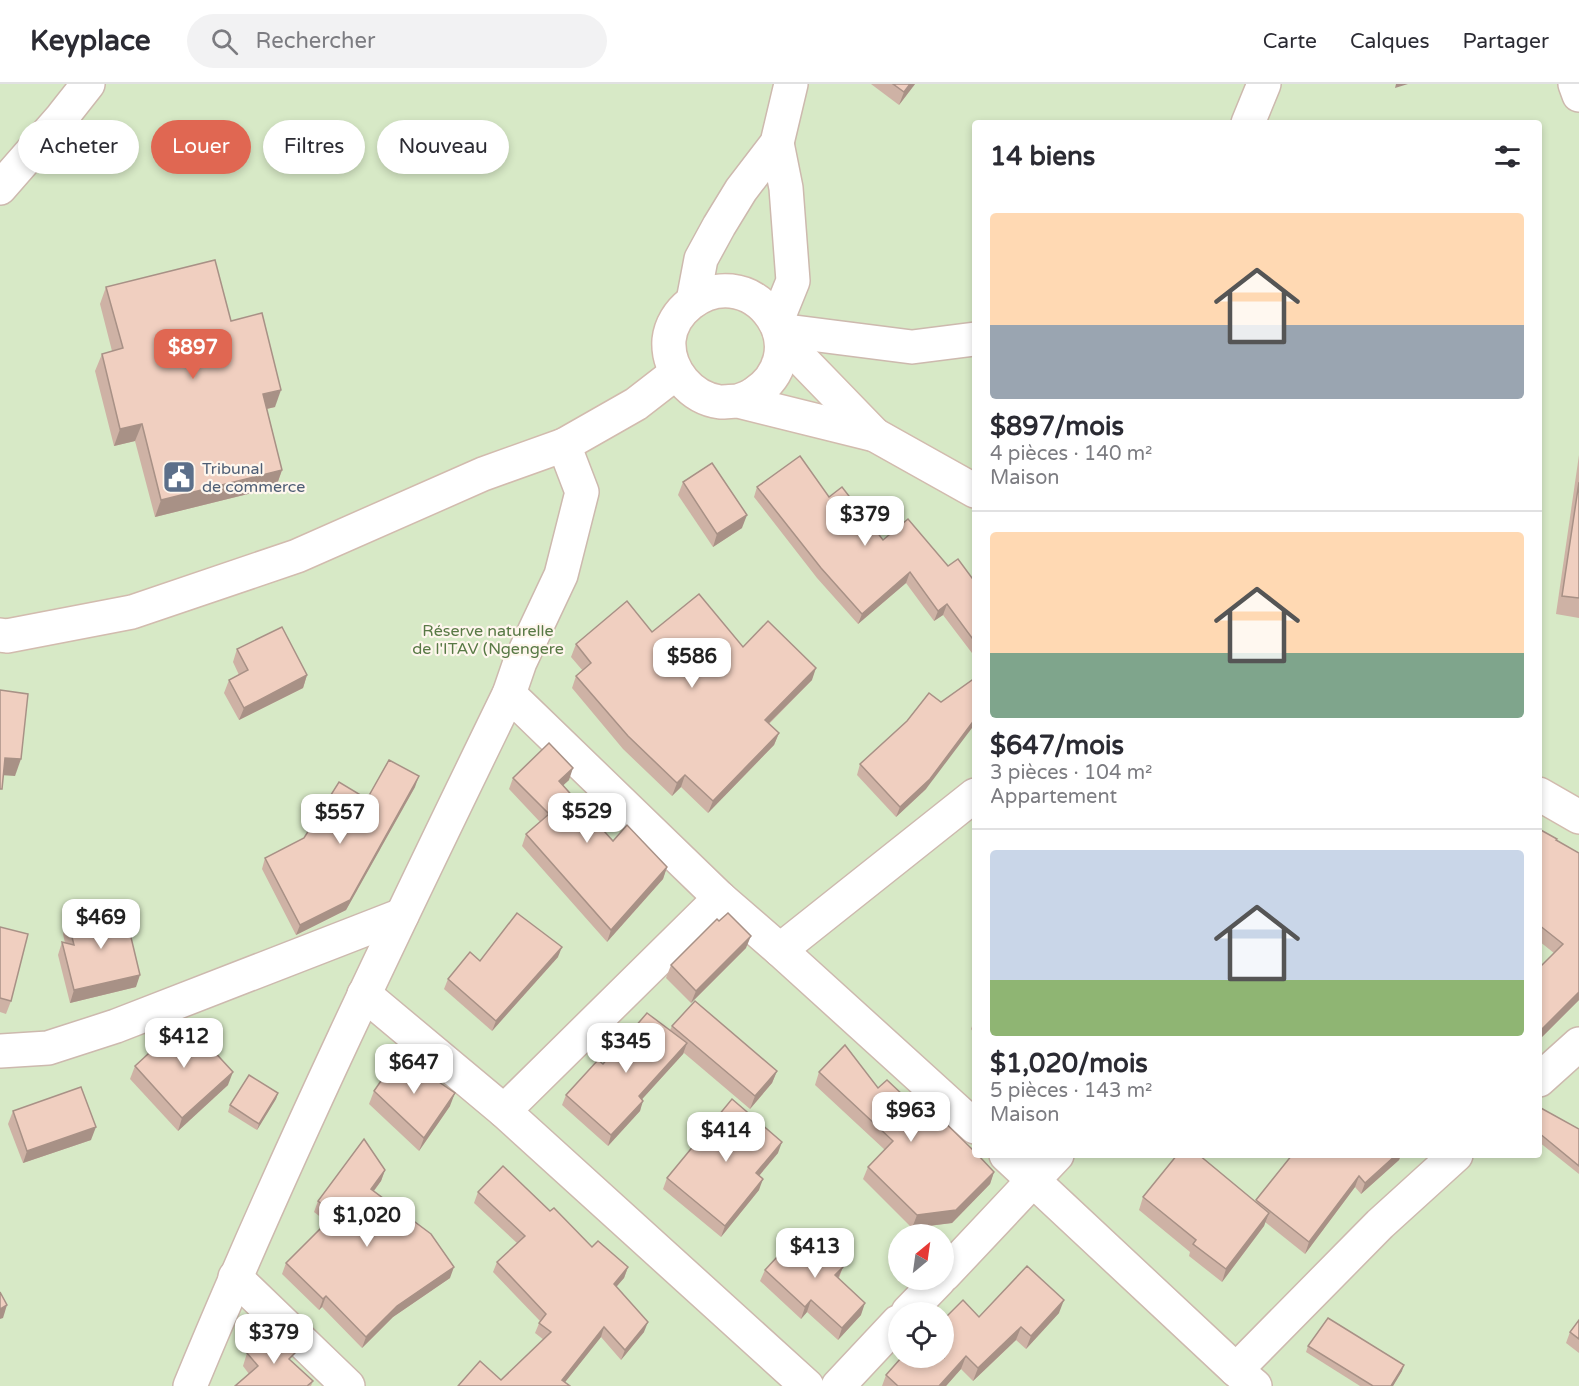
<!DOCTYPE html>
<html lang="fr">
<head>
<meta charset="utf-8">
<style>
	body { margin:0; font-family:"Varela Round",sans-serif; background:#f2f2f3; color:#2b2b33; height:100vh; display:flex; flex-direction:column; font-size:22px; white-space:nowrap }
	* { box-sizing:border-box; margin:0 }
	p { font-size:20px; color:#7c7c81 }
	.icon { flex:none; width:33px; height:33px; fill:none; stroke:currentColor; stroke-width:2; stroke-linecap:round; stroke-linejoin:round }
	.map { position:relative; flex:1; overflow:hidden }
	.side { position:absolute; left:972px; top:36px; width:570px; height:1038px; display:flex; flex-direction:column; background:#fff; border-radius:6px; box-shadow:0 3px 9px #0003 }
	.side>* { flex:none }
	.hud { position:absolute; left:18px; top:36px; width:570px; height:54px; display:flex; gap:12px }
	.needle { width:39px; rotate:29deg }
	.controls { position:absolute; left:888px; top:1140px; display:grid; gap:12px }
	.controls a { display:grid; place-items:center; width:66px; height:66px; border-radius:50%; background:#fff; box-shadow:0 3px 9px #0003; font-size:30px }
	.price { position:absolute; translate:-50% -51px; padding:0 14px; border-radius:12px; background:#fff; color:#222; font-size:20px; line-height:39px; filter:drop-shadow(0 2px 3px #0008) }
	.price::after { content:''; position:absolute; left:50%; top:36px; width:18px; height:14px; margin-left:-9px; background:inherit; clip-path:polygon(0 0,100% 0,50% 100%) }
	.price.selected { background:#e06752; color:#fff }
	ul { padding:0; list-style:none }
	li { display:grid; align-content:center; gap:12px; height:318px; padding:0 18px }
	li+li { border-top:2px solid #e1e1e2 }
	li span { display:grid; place-items:center; height:186px; border-radius:6px; color:#555 }
	li>.icon { margin-inline-start:auto }
	span .icon { width:108px; height:108px; fill:#fffc; stroke-width:1 }
	li b { font-size:26px }
	h2 { display:flex; justify-content:space-between; align-items:center; height:72px; padding:0 18px; font-size:26px }
	.chip { padding:0 21px; border-radius:27px; background:#fff; box-shadow:0 3px 9px #0003; font-size:21px; line-height:54px }
	.chip.selected { background:#e06752; color:#fff }
	header { display:flex; align-items:center; gap:36px; box-sizing:border-box; height:84px; padding:0 30px; background:#fff; border-bottom:2px solid #e1e1e2 }
	header strong { font-size:28px }
	nav { display:flex; gap:33px; margin-inline-start:auto; font-size:21px }
	.search { width:420px; height:54px; background:#f2f2f3; display:flex; align-items:center; gap:15px; box-sizing:border-box; padding:0 21px; border-radius:33px; color:#7c7c81; font-size:22px }
	.map>svg:first-child { display:block }
	.green { fill:#d7e9c6; fill-rule:evenodd }
	.lines { fill:none; stroke-linecap:round; stroke-linejoin:round }
	.street-casing { stroke:#cdb9ae; stroke-width:36 }
	.secondary-casing { stroke:#d2bbae; stroke-width:36 }
	.street { stroke:#fff; stroke-width:33 }
	.secondary { stroke:#fff; stroke-width:33 }
	.wall { fill:#ceb2a5 }
	.shaded-wall { fill:#a89186 }
	.building { fill:#f0cfc0; stroke:#a89186; stroke-width:1.5 }
	.labels { text-anchor:middle; stroke-width:4.5; stroke-linejoin:round; paint-order:stroke }
	.service-label { font-size:16px; fill:#4e5e75; stroke:#fef6ed; text-anchor:start }
	.park-label { font-size:16px; fill:#587945; stroke:#fef6ed }
</style>
</head>
<body>
<header>
<strong>Keyplace</strong>
<div class="search"><svg class="icon" aria-label="search" viewBox="0 0 24 24"><circle cx="10" cy="10" r="6"/><path d="M15 15l6 6"/></svg>Rechercher</div>
<nav><a>Carte</a><a>Calques</a><a>Partager</a></nav>
</header>
<div class="map">
<svg width="1579" height="1302" viewBox="0 0 1579 1302">
	<rect width="100%" height="100%" fill="#fbf2e7"/>
	<path class="green" d="M0,0H1579V1302H0ZM975,39H1539V1071H975ZM898,1150H944V1196H898ZM898,1228H944V1274H898Z"/>
	<g class="lines">
		<g class="street-casing">
			<g id="street">
				<path d="M1575,0L1579,11"/>
				<path d="M1248,39L1264,0"/>
				<path d="M0,104L62,33L88,0"/>
				<path d="M693,217L701,175L719,142L741,106L777,59L791,0"/>
				<path d="M776,239L793,197L786,104L777,59"/>
				<path d="M779,246L912,263L975,255"/>
				<path d="M509,610L720,814L780,866L975,1043"/>
				<path d="M780,866L975,711"/>
				<path d="M364,910L504,1027L807,1302"/>
				<path d="M0,967L48,964L116,942L402,831"/>
				<path d="M1539,996L1579,960"/>
				<path d="M504,1027L720,814"/>
				<path d="M1006,1071L1236,1286L1255,1302"/>
				<path d="M944,1191L1057,1071"/>
				<path d="M235,1193L348,1302"/>
				<path d="M908,1228L939,1196"/>
				<path d="M1236,1286L1380,1140L1456,1071"/>
				<path d="M190,1302C287,1067 398,838 509,610L520,578L561,491L582,408L564,361"/>
				<path d="M838,1302L898,1238"/>
			</g>
		</g>
		<g class="secondary-casing">
			<g id="secondary">
				<path d="M781,254L875,351"/>
				<path d="M738,317C744,315 750,313 755,309C781,292 790,260 772,233C762,218 749,209 731,207C702,204 672,227 669,256C667,286 691,314 720,318C726,318 733,317 738,317L875,351L975,407"/>
				<path d="M0,551L7,552L132,528L297,472L483,390L564,361L636,320L676,289"/>
				<path d="M1539,710L1579,733"/>
			</g>
		</g>
		<use href="#street" class="street"/>
		<use href="#secondary" class="secondary"/>
	</g>
	<g class="wall">
		<path d="M871,0H915L899,21Z"/>
		<path d="M106,203L231,237L275,323L267,325L282,386L276,403L155,433L135,357L114,362L95,287L102,270L112,267L100,220Z"/>
		<path d="M1579,371V534L1556,530Z"/>
		<path d="M683,398L742,444L713,463L678,411Z"/>
		<path d="M757,403L829,413L883,456L948,482L975,498V573L943,531L934,537L906,499L858,540L817,494L754,413Z"/>
		<path d="M652,548L743,563L812,596L769,640L779,649L774,661L708,729L681,703L672,712L623,665L572,604L576,592L583,587L571,573L576,560Z"/>
		<path d="M237,565L307,591L303,604L239,636L224,609L229,596L239,591L233,578Z"/>
		<path d="M941,618L926,705L896,733L857,691L860,680Z"/>
		<path d="M513,694L569,696L563,701L613,757L667,783L663,795L607,858L522,762L526,750L540,738L509,705Z"/>
		<path d="M415,703L346,826L296,851L262,785L265,774L304,754L367,715Z"/>
		<path d="M1539,745L1556,756L1579,769V916L1539,956L1554,869L1539,857Z"/>
		<path d="M68,837L136,903L70,919L58,871L62,858L65,859L63,850Z"/>
		<path d="M0,843L11,917L6,930L0,928Z"/>
		<path d="M746,864L691,919L666,894L671,881Z"/>
		<path d="M558,873L492,947L444,905L448,895Z"/>
		<path d="M975,934V951L971,945Z"/>
		<path d="M672,942L777,987L772,999L750,1025L684,969L642,1015L640,1027L608,1062L562,1021L566,1011L603,980L670,946Z"/>
		<path d="M135,982L228,1001L178,1047L130,995Z"/>
		<path d="M819,988L878,1004L922,1029L994,1088L990,1100L952,1139L912,1144L863,1095L868,1083L885,1066L815,1001Z"/>
		<path d="M374,1007L450,1022L419,1067L369,1020Z"/>
		<path d="M278,1009L276,1015L257,1046L228,1028L230,1021Z"/>
		<path d="M1539,1023L1579,1045V1090L1539,1058Z"/>
		<path d="M13,1027L91,1056L23,1079L8,1040Z"/>
		<path d="M778,1069L759,1092V1106L721,1153L663,1105L667,1094Z"/>
		<path d="M1292,1071H1401L1399,1076L1361,1110L1355,1103L1305,1170L1265,1138L1264,1142L1222,1198L1189,1172L1190,1168L1139,1126L1143,1113L1256,1118Z"/>
		<path d="M385,1086L381,1097L374,1107L450,1194L393,1233L362,1264L322,1223L319,1226L282,1190L286,1179L327,1138L314,1128L318,1117Z"/>
		<path d="M478,1108L550,1127L592,1163L628,1183L624,1194L616,1203L644,1248L621,1276L601,1253L565,1298L501,1296L544,1256L535,1249L540,1237L493,1188L497,1178L517,1159L474,1119Z"/>
		<path d="M843,1183L839,1194L861,1231L838,1256L807,1228L801,1235L760,1197L765,1186Z"/>
		<path d="M1059,1229L1026,1265L1016,1256L973,1297L961,1285L946,1302H882L886,1291L979,1233Z"/>
		<path d="M1579,1236V1269L1566,1259L1570,1248Z"/>
		<path d="M1308,1262L1402,1287L1393,1302H1360L1306,1268Z"/>
		<path d="M247,1269L292,1277L313,1297L311,1302H235L249,1290L243,1282Z"/>
	</g>
	<g class="shaded-wall">
		<path d="M910,0H915L899,21L904,8Z"/>
		<path d="M1396,0H1408L1395,4Z"/>
		<path d="M281,306L275,323L257,327L263,310Z"/>
		<path d="M142,340L135,357L114,362L120,345Z"/>
		<path d="M282,386L276,403L155,433L161,416Z"/>
		<path d="M747,431L742,444L713,463L717,450Z"/>
		<path d="M910,488L906,499L858,540L862,530Z"/>
		<path d="M947,520L943,531L934,537L938,527Z"/>
		<path d="M816,584L812,596L760,648L765,636Z"/>
		<path d="M307,591L303,604L239,636L244,624Z"/>
		<path d="M975,635V640L926,705L896,733L900,723Z"/>
		<path d="M779,649L774,661L708,729L713,717Z"/>
		<path d="M5,674L21,675L15,692L0,691Z"/>
		<path d="M573,684L569,696L555,709L559,697Z"/>
		<path d="M685,691L681,703L672,712L677,699Z"/>
		<path d="M419,692L415,703L346,826L296,851L300,841Z"/>
		<path d="M667,783L663,795L607,858L611,846Z"/>
		<path d="M751,852L746,864L691,919L696,907Z"/>
		<path d="M562,863L558,873L492,947L496,937Z"/>
		<path d="M140,891L136,903L70,919L74,906Z"/>
		<path d="M1579,908V916L1539,956V948Z"/>
		<path d="M687,959L683,970L635,1023L639,1012Z"/>
		<path d="M777,987L772,999L750,1025L755,1012Z"/>
		<path d="M233,988L228,1001L178,1047L182,1034Z"/>
		<path d="M278,1009L276,1015L257,1046L259,1040Z"/>
		<path d="M455,1009L450,1022L419,1067L424,1054Z"/>
		<path d="M643,1017L640,1027L608,1062L611,1051Z"/>
		<path d="M96,1043L91,1056L23,1079L27,1067Z"/>
		<path d="M782,1058L778,1069L752,1100L756,1089Z"/>
		<path d="M1396,1071H1401L1399,1076L1361,1110L1365,1099Z"/>
		<path d="M385,1086L381,1097L367,1116L371,1105Z"/>
		<path d="M994,1088L990,1100L952,1139L912,1144L917,1131Z"/>
		<path d="M1359,1092L1355,1103L1305,1170L1309,1158Z"/>
		<path d="M763,1095L759,1106L721,1153L725,1142Z"/>
		<path d="M1269,1129L1264,1142L1222,1198L1226,1185Z"/>
		<path d="M454,1183L450,1194L393,1233L362,1264L366,1253L397,1222Z"/>
		<path d="M628,1183L624,1194L610,1210L614,1200Z"/>
		<path d="M843,1183L838,1194L835,1191Z"/>
		<path d="M326,1212L322,1223L319,1226L323,1215Z"/>
		<path d="M811,1216L807,1228L801,1235L805,1223Z"/>
		<path d="M1064,1216L1059,1229L1026,1265L1031,1252Z"/>
		<path d="M865,1219L861,1231L838,1256L842,1244Z"/>
		<path d="M7,1221L3,1234L0,1235V1225Z"/>
		<path d="M648,1238L644,1248L621,1276L625,1266Z"/>
		<path d="M604,1243L601,1253L562,1302V1296Z"/>
		<path d="M1021,1243L1016,1256L973,1297L978,1284Z"/>
		<path d="M966,1272L961,1285L946,1302H939Z"/>
		<path d="M1404,1281L1402,1287L1393,1302H1391Z"/>
	</g>
	<g class="building">
		<path d="M893,0H910L904,8Z"/>
		<path d="M215,176L231,237L262,229L281,306L263,310L282,386L161,416L142,340L120,345L102,270L123,264L106,203Z"/>
		<path d="M800,372L829,413L842,403L883,456L908,435L948,482L958,475L975,498V558L947,520L938,527L910,488L862,530L821,484L757,403Z"/>
		<path d="M712,379L747,431L717,450L683,398Z"/>
		<path d="M1579,398V514L1562,512Z"/>
		<path d="M699,510L743,563L768,537L816,584L765,636L779,649L713,717L685,691L677,699L628,652L576,592L591,579L576,560L627,517L652,548Z"/>
		<path d="M282,543L307,591L244,624L229,596L248,586L237,565Z"/>
		<path d="M975,594V635L930,695L900,723L860,680L907,637L929,609L941,618Z"/>
		<path d="M0,606L28,610L21,675L5,674L2,705H0Z"/>
		<path d="M549,659L573,684L559,697L613,757L627,741L667,783L611,846L526,750L549,730L513,694Z"/>
		<path d="M389,676L419,692L350,816L300,841L265,774L304,754L339,698L367,715Z"/>
		<path d="M1539,745L1557,755L1556,756L1579,769V908L1539,948V884L1563,860L1539,841Z"/>
		<path d="M124,824L140,891L74,906L62,858L74,861L68,837Z"/>
		<path d="M517,829L562,863L496,937L448,895L470,868L480,877Z"/>
		<path d="M728,829L751,852L696,907L671,881L717,835L719,837Z"/>
		<path d="M0,843L28,850L11,917L0,914Z"/>
		<path d="M695,917L777,987L755,1012L672,942Z"/>
		<path d="M647,929L687,959L639,1012L643,1017L611,1051L566,1011L598,976L603,980Z"/>
		<path d="M185,936L233,988L182,1034L135,982Z"/>
		<path d="M845,961L878,1004L887,996L922,1029L928,1022L975,1068V1071H978L994,1088L956,1126L917,1131L868,1083L893,1057L819,988Z"/>
		<path d="M399,971L455,1009L424,1054L374,1007Z"/>
		<path d="M249,991L278,1009L259,1040L230,1021Z"/>
		<path d="M81,1003L96,1043L27,1067L13,1027Z"/>
		<path d="M732,1015L782,1058L756,1089L763,1095L725,1142L667,1094Z"/>
		<path d="M1539,1023L1579,1045V1082L1539,1049Z"/>
		<path d="M364,1055L385,1086L371,1105L431,1150L454,1183L397,1222L366,1253L326,1212L323,1215L286,1179L335,1130L318,1117Z"/>
		<path d="M1177,1071H1199L1269,1129L1226,1185L1193,1160L1196,1156L1143,1113Z"/>
		<path d="M1292,1071H1396L1365,1099L1359,1092L1309,1158L1256,1116Z"/>
		<path d="M503,1082L550,1127L554,1124L592,1163L598,1157L628,1183L614,1200L648,1238L625,1266L604,1243L562,1296L570,1302H458L480,1277L501,1296L551,1248L539,1239L546,1230L497,1178L525,1152L478,1108Z"/>
		<path d="M802,1146L843,1183L835,1191L865,1219L842,1244L811,1216L805,1223L765,1186Z"/>
		<path d="M1027,1182L1064,1216L1031,1252L1021,1243L978,1284L966,1272L939,1302H898L886,1291L901,1274H944V1235L963,1216L979,1233Z"/>
		<path d="M0,1208L7,1221L0,1225Z"/>
		<path d="M1328,1234L1404,1281L1391,1302H1373L1308,1262Z"/>
		<path d="M1579,1236V1255L1570,1248Z"/>
		<path d="M275,1246L295,1269L289,1275L313,1297L307,1302H235L258,1282L247,1269Z"/>
	</g>
	<defs>
		<g id="civic-square" transform="scale(1.725)"><rect x="-9" y="-9" width="18" height="18" rx="4" fill="#5c6f8a" stroke="#fef6ed"/><path d="M-.6-6.5H3V-4.5H.6V-3L4-1V1h2V6H-6V1h2V-1L-.6-3ZM-1.2 2.5V6h2.4V2.5Z" fill="#fff"/></g>
	</defs>
	<g fill-rule="evenodd">
		<use href="#civic-square" x="179" y="393"/>
	</g>
	<g class="labels">
		<g class="service-label">
			<text x="202" y="390">Tribunal<tspan x="202" dy="18">de commerce</tspan></text>
		</g>
		<g class="park-label">
			<text x="488" y="552">Réserve naturelle<tspan x="488" dy="18">de l'ITAV (Ngengere</tspan></text>
		</g>
	</g>
</svg>
<div class="controls">
<a><svg class="needle" viewBox="-14 -14 28 28"><path d="M0-13l5 13h-10z" fill="#e53935"/><path d="M0 13l5-13h-10z" fill="#7c7c81"/></svg></a>
<a><svg class="icon" aria-label="locate" viewBox="0 0 24 24"><circle cx="12" cy="12" r="6"/><path d="M12 2v4M12 18v4M2 12h4M18 12h4"/></svg></a>
</div>
<b class="price selected" style="left:193px;top:296px">$897</b>
<b class="price" style="left:865px;top:463px">$379</b>
<b class="price" style="left:692px;top:605px">$586</b>
<b class="price" style="left:587px;top:760px">$529</b>
<b class="price" style="left:340px;top:761px">$557</b>
<b class="price" style="left:101px;top:866px">$469</b>
<b class="price" style="left:184px;top:985px">$412</b>
<b class="price" style="left:626px;top:990px">$345</b>
<b class="price" style="left:414px;top:1011px">$647</b>
<b class="price" style="left:911px;top:1059px">$963</b>
<b class="price" style="left:726px;top:1079px">$414</b>
<b class="price" style="left:367px;top:1164px">$1,020</b>
<b class="price" style="left:815px;top:1195px">$413</b>
<b class="price" style="left:274px;top:1281px">$379</b>
<div class="hud">
<a class="chip">Acheter</a>
<a class="chip selected">Louer</a>
<a class="chip">Filtres</a>
<a class="chip">Nouveau</a>
</div>
<section class="side">
<h2>14 biens<svg class="icon" aria-label="filters" viewBox="0 0 24 24"><path d="M4 7h16M4 17h16"/><circle cx="9" cy="7" r="2"/><circle cx="15" cy="17" r="2"/></svg></h2>
<ul>
<li><span style="background:linear-gradient(#ffd9b3 60%,#9aa5b1 0)"><svg class="icon" aria-label="home" viewBox="0 0 24 24"><path d="M3 11l9-7 9 7M6 9v11h12V9"/></svg></span><div><b>$897/mois</b><p>4 pièces · 140 m²</p><p>Maison</p></div></li>
<li><span style="background:linear-gradient(#ffd9b3 65%,#7fa58c 0)"><svg class="icon" aria-label="home" viewBox="0 0 24 24"><path d="M3 11l9-7 9 7M6 9v11h12V9"/></svg></span><div><b>$647/mois</b><p>3 pièces · 104 m²</p><p>Appartement</p></div></li>
<li><span style="background:linear-gradient(#c9d6e8 70%,#8fb573 0)"><svg class="icon" aria-label="home" viewBox="0 0 24 24"><path d="M3 11l9-7 9 7M6 9v11h12V9"/></svg></span><div><b>$1,020/mois</b><p>5 pièces · 143 m²</p><p>Maison</p></div></li>
</ul>
</section>
</div>
</body>
</html>
